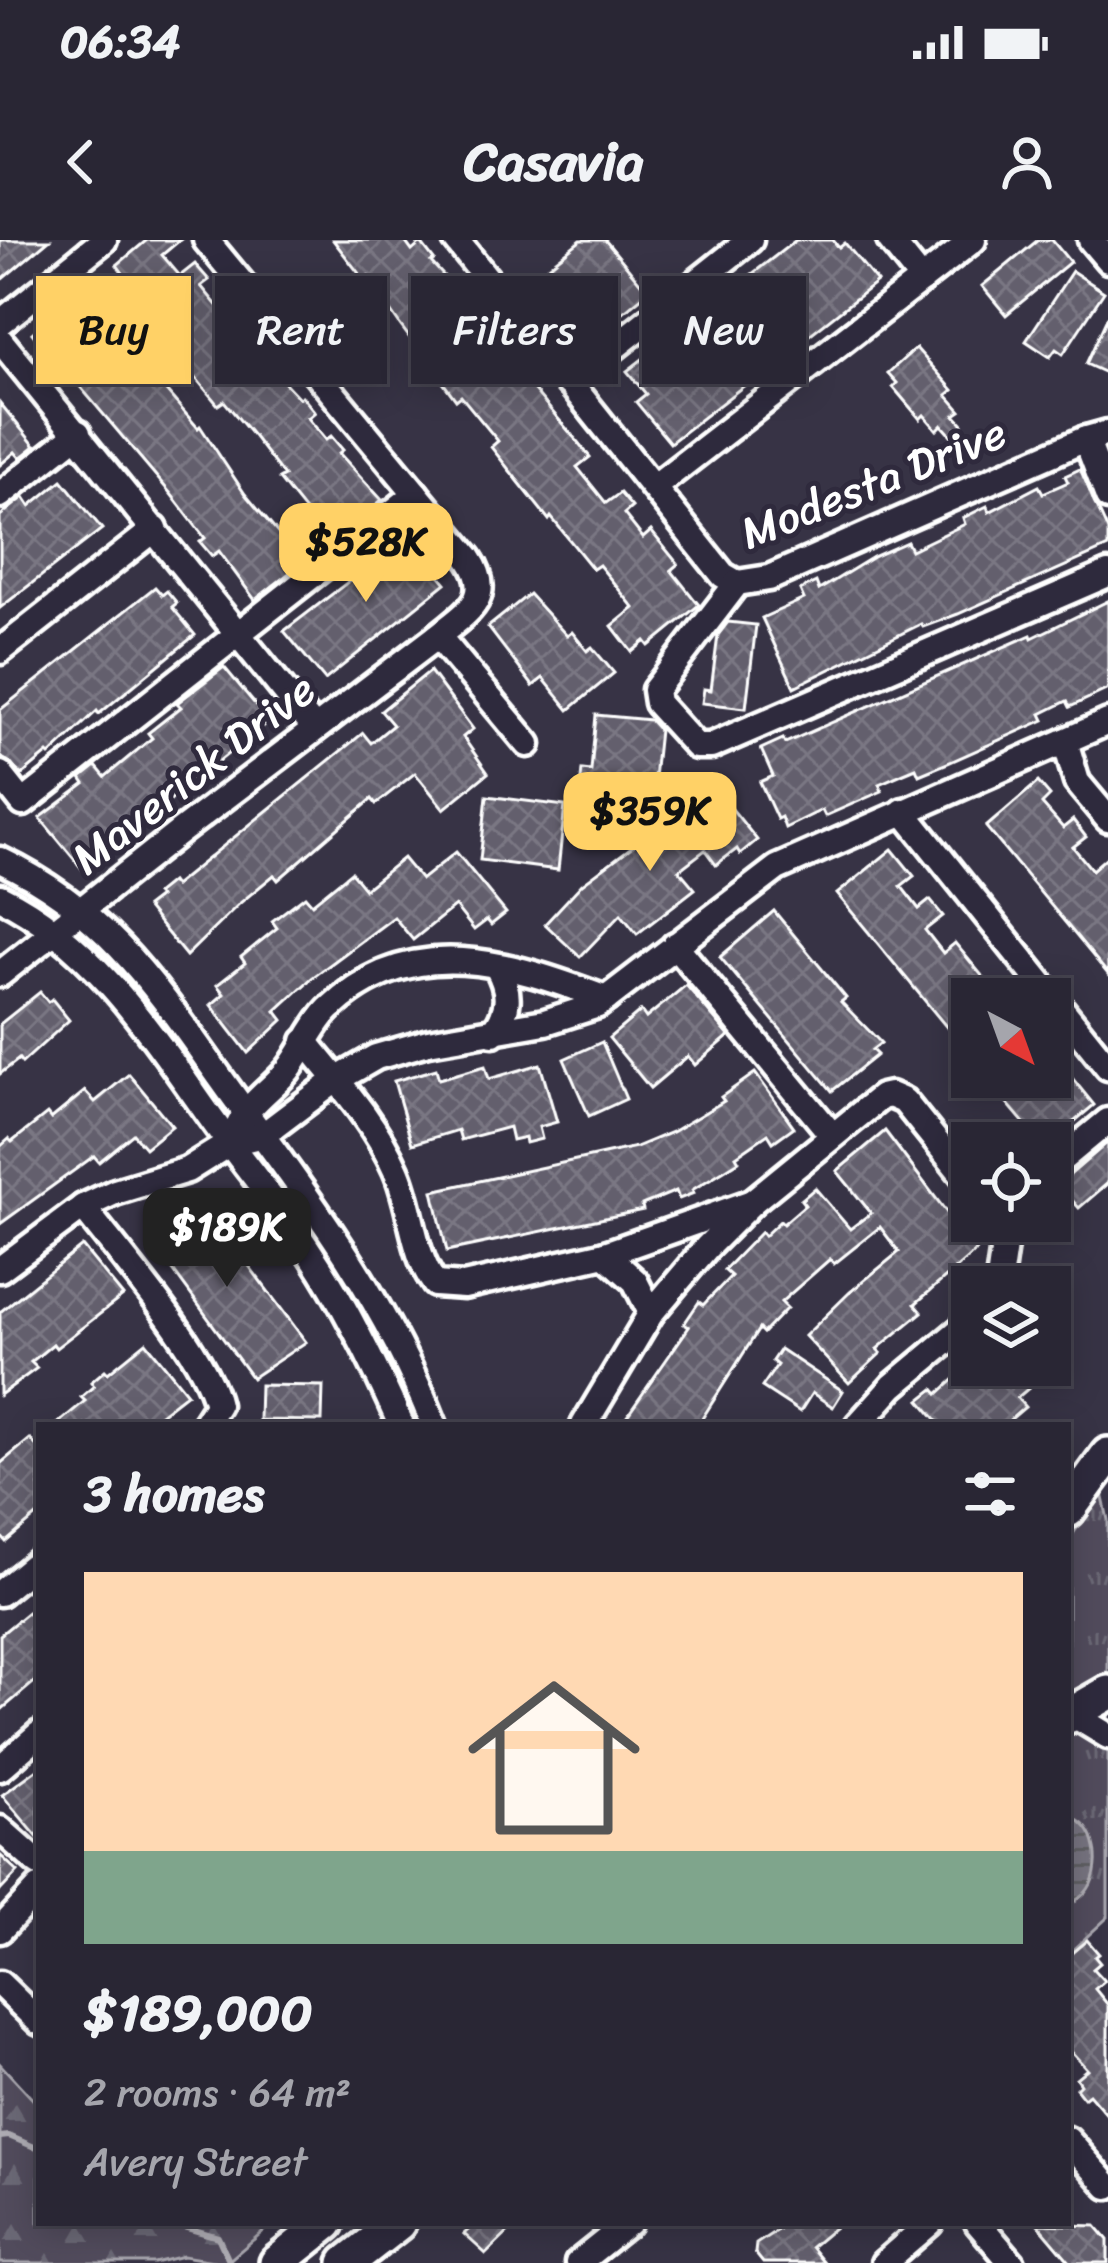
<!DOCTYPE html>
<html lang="en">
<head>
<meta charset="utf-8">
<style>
	body { margin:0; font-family:Sriracha,sans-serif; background:#312e3c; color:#f1f3f6; height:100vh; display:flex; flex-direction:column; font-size:45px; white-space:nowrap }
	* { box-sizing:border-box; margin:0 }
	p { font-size:39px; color:#a5a5ac }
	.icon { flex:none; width:66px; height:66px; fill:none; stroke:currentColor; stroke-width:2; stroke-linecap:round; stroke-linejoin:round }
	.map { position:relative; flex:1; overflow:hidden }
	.sheet { position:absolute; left:36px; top:1182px; width:1035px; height:804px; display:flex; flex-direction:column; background:#292634; border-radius:0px; box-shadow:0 6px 30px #0003,0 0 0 3px #45434f }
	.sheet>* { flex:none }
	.guide { position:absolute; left:36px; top:36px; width:1038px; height:108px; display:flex; gap:24px }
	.needle { width:78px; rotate:139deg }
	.fabs { position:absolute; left:951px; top:738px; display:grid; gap:24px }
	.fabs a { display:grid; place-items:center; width:120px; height:120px; border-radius:0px; background:#292634; box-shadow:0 6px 30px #0003,0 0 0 3px #45434f; font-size:60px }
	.price { position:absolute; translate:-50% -102px; padding:0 27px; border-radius:24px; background:#ffd166; color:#111; font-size:39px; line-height:78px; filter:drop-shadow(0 3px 6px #0008) }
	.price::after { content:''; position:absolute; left:50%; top:72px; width:36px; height:27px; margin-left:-18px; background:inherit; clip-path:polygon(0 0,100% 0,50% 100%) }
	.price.on { background:#222; color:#fff }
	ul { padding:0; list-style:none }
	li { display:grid; align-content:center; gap:24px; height:636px; padding:0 48px }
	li+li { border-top:3px solid #45434f }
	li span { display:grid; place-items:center; height:372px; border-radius:0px; color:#555 }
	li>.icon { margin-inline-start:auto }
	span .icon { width:216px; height:216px; fill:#fffc; stroke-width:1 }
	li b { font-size:51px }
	h2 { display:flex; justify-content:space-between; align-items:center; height:144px; padding:0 48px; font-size:51px }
	.pill { padding:0 42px; border-radius:0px; background:#292634; box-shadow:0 6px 30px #0003,0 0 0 3px #45434f; font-size:42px; line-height:108px }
	.pill.on { background:#ffd166; color:#111 }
	.status { display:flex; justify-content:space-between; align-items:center; height:84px; padding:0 60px; background:#292634; direction:ltr }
	.status svg { height:33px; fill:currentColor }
	header { display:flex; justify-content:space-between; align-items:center; height:156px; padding:0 48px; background:#292634; font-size:54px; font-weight:700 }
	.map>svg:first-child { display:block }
	.grass { fill:url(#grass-tufts); stroke:#a8a6ae; stroke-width:3 }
	.forest { fill:url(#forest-firs); stroke:#a8a6ae; stroke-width:3 }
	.water { fill:url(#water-rules); stroke:#adabb2; stroke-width:3 }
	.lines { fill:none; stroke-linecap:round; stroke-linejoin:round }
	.stream { stroke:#adabb2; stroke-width:6 }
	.building { fill:url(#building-cross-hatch); stroke:#fff; stroke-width:3 }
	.minor-casing { stroke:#fff; stroke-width:33 }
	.major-casing { stroke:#fff; stroke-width:42 }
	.minor { stroke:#2f2a3d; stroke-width:24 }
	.major { stroke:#2f2a3d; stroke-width:33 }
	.labels { text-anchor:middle; stroke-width:10; stroke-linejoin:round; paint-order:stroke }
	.street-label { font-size:45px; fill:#fff; stroke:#2f2a3d }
</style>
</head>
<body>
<div class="status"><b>06:34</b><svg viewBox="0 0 49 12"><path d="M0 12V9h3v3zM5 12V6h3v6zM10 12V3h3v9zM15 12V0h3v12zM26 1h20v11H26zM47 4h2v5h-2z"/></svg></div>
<header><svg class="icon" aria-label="back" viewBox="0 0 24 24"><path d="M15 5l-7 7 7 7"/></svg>Casavia<svg class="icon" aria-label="person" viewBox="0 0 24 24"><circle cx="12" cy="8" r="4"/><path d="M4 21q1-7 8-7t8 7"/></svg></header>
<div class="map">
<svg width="1108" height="2023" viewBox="0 0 1108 2023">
	<defs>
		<pattern id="grass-tufts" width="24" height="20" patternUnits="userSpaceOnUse" patternTransform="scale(3)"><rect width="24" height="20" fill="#514c5c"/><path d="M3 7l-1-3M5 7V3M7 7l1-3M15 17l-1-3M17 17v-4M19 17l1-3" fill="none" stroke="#6b6774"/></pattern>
		<pattern id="forest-firs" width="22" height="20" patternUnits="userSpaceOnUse" patternTransform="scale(3)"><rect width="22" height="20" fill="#514c5c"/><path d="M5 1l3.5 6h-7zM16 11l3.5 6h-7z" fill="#6b6774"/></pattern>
		<pattern id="water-rules" width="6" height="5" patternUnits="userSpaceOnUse" patternTransform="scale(3)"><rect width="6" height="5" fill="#76737f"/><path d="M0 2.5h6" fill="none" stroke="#5f5e63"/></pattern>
		<pattern id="building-cross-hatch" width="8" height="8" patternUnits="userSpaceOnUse" patternTransform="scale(3)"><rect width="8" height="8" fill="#635f6d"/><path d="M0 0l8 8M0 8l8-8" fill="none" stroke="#7a7783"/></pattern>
	</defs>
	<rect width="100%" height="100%" fill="#373345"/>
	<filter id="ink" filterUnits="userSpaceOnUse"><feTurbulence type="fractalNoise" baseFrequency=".00833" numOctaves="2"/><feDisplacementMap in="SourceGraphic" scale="24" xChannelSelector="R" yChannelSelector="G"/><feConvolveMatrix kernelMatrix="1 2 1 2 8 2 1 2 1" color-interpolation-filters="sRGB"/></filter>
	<g filter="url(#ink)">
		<g class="grass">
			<path d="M1102,1253L1108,1280V1439L1068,1461V1301Z"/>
			<path d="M1108,1474V1677L1068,1714V1495Z"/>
		</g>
		<path class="forest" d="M0,1824L39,1866V1983H273L226,2023L183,2016L154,2023H0Z"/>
		<path class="water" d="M1068,1577C1099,1582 1104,1632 1085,1653C1082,1656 1071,1664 1068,1666Z"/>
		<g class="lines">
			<g class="stream">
				<path d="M0,1897L9,1896L39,1909"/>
				<path d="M170,1983L218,1997L230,2023"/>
			</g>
		</g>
		<g class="building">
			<path d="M0,0H49L0,41Z"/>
			<path d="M147,0H180L162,15L180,36L195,24L209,40L201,46L219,68L222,65L272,129L299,158L302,156L315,172L308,178L326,200L331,196L343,210L339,213L382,260L329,301L279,239L284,236L254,197L224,161L218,165L171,108L176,104L117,25Z"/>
			<path d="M333,0H404L412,11L421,3L434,20L431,22L465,59L456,66L475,89L484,82L496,98L483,109L502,132L512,124L577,201L590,217L577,227L606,263L620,253L632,267L624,274L643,298L651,291L678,324L671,330L699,365L649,406L645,401L632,412L612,386L634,368L599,325L593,329L551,277L549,280L491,207L498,201L461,156L456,160L400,85L387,66L390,64L368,36L364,40Z"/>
			<path d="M581,0H605L648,52L590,99L570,75L562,82L530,41Z"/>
			<path d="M796,0H833L839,8L845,3L877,42L780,118L774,111L749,132L754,138L670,203L636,162L646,154L627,131Z"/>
			<path d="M1038,0H1052L1070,22L1006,75L982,46Z"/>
			<path d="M1072,31L1104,52L1063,114L1056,109L1050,117L1026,101Z"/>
			<path d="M81,52L198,188L200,186L245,254L281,297L285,294L296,308L291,312L301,324L255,360L219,311L212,316L200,302L205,298L171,254L65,129L77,119L58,96L44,108L32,93Z"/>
			<path d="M1108,76V134L1086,124Z"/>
			<path d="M916,108L953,150L947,155L961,171L955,175L963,184L951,195L942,185L937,190L924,175L920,179L893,147L897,143L888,133Z"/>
			<path d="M0,163L35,206L20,218L15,212L0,225Z"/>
			<path d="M1080,229L1108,291V307L958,374L923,387L921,384L794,447L762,378L804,359L800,350L816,342L819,350L873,317L907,302L911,310L965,284L963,278L987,266L989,272L1039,246L1043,253L1068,242L1065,236Z"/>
			<path d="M62,240L102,289L0,368V276L24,257L30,266Z"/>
			<path d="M400,288L446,343L325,440L284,391L361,332L372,320L368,314Z"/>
			<path d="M155,347L162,355L167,351L177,363L172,367L195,395L99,474L97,471L50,515L48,513L22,535L0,516V470Z"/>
			<path d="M529,354L567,396L572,392L587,411L592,407L614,433L569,470L543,438L533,446L488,387Z"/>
			<path d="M1108,361V449L1070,467L1067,461L1041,474L1044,480L950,522L919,535L916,528L904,533L879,544L882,551L825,576L822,570L785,588L781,577L777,579L760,542L773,536L761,509L783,499L785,503L1031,395L1032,398Z"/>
			<path d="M728,382L756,385L746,468L702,463L704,449L711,450L718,395Z"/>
			<path d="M224,427L269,481L83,630L40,578L85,544L81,538L96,526L105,537L152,498L148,493L181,467L177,463Z"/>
			<path d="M430,431L473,489L463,497L488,533L444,569L415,533L376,564L372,559L278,640L274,635L240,663L186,716L146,667L159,657L156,654L171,642L174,646L363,493L371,503L393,485L381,471Z"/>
			<path d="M596,475L650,480L659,490L652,557L580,549L582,530L591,531Z"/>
			<path d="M1038,542L1050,556L1042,564L1063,588L1073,580L1086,597L1073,607L1092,630L1108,616V734L986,587Z"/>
			<path d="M716,549L757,600L740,614L737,609L716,625L705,610L679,630L695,649L637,694L621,674L580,717L545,684L582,644L633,606L630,602L649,587L648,595L669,579L672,583Z"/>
			<path d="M487,556L565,566L558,630L480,620Z"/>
			<path d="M892,609L914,636L901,646L919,669L930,660L943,676L925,690L943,713L955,703L984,738L971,748L980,759H972V818L837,654Z"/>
			<path d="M456,612L506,673L491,685L487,680L474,690L455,666L413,700L394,677L312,738L276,771L283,780L248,813L211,765L224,754L217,745L245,723L241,717L277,688L272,681L305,656L312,664L351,632L365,649L403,618L421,640Z"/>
			<path d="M774,671L846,758L841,762L881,803L872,810L877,815L832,851L720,717Z"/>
			<path d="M686,745L729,796L695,825L688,816L650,848L609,798L641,771L646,778Z"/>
			<path d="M40,752L48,762L52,759L69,780L22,823L19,819L0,834V784Z"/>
			<path d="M602,802L626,859L589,876L564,819Z"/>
			<path d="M540,824L557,882L539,887L542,899L526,903L525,897L512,900L509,887L461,900L458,890L412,904L394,841L436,829L439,839L485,826L489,839Z"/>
			<path d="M755,833L794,887L773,902L768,894L736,916L739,921L692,950L694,953L679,959L676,951L642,965L643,970L447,1011L433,951L636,907L672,892L724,861L721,857Z"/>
			<path d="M1068,833L1094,865L1049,903H1041L985,837H1043L1051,847Z"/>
			<path d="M129,834L172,886L145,908L133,894L99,922L94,916L0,984V907L9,899L12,902L47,874L51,879L85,851L95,862Z"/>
			<path d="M885,891L976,1011L915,1064L922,1072L877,1109L881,1113L849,1143L805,1096L850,1052L899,1012L880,987L834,1024L830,1019L781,1062L787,1068L763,1093L759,1089L698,1185H621L689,1087L684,1084L699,1062L703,1065L731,1036L724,1030L761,992L764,996L780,981L783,984L805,965L801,960L815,948L850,989L871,973L837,931Z"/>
			<path d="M1108,902V943L1079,968L1064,951L1069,946L1064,940Z"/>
			<path d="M199,959L306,1102L252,1138L150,999Z"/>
			<path d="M82,1006L123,1056L56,1108L53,1104L31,1122L37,1128L0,1155V1072Z"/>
			<path d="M146,1102L187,1153L146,1185H56L85,1161L81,1157L94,1146L91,1142L105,1130L108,1133Z"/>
			<path d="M780,1109L843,1151L833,1167L812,1153L800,1172L762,1147L777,1125L772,1121Z"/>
			<path d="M970,1125H1012L1030,1147L1017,1158L1025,1167L1004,1185H941L920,1160L934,1149L938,1154Z"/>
			<path d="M260,1145L323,1146L322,1181L259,1180Z"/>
			<path d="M30,1199L39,1209V1274L6,1302L0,1295V1224Z"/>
			<path d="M39,1363V1438L0,1471V1395Z"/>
			<path d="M39,1528V1599L2,1555Z"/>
			<path d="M0,1615L18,1632L0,1651Z"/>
			<path d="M1087,1700L1099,1714L1095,1717L1100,1723L1093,1729L1104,1741L1095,1749L1108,1765V1876L1089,1854L1084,1858L1076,1848L1080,1844L1076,1838L1087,1829L1068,1808V1716Z"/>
			<path d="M476,1983H518L486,2014L464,1994Z"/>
			<path d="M788,1983H840L811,2007L824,2023H763L755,2013L756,2004Z"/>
			<path d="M1038,1984L1096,1986L1108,2000V2023H1071Z"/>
		</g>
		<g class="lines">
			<g class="minor-casing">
				<g id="minor">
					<path d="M456,0L723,335L737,343"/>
					<path d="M890,0L922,40"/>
					<path d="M1091,0L1108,20"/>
					<path d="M0,83L104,0"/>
					<path d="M0,100L315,489"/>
					<path d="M569,143L750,0"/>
					<path d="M1086,199L1108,257"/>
					<path d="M654,247L973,0"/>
					<path d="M0,255L78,193"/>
					<path d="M737,343L655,450L657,463L696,506H711L1108,334"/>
					<path d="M737,343L769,338L1083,200L1108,193"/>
					<path d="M438,396L528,504"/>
					<path d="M0,411L155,289"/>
					<path d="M1065,501L1077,542L1108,579"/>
					<path d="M0,534L23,563L416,254"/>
					<path d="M903,571L1108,827"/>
					<path d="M0,620C118,676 166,764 240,865C316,967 388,1066 434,1185"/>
					<path d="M0,657C94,703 154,798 213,881C245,926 281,968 311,1014C347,1068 375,1126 401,1185"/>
					<path d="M675,705L832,895"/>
					<path d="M0,734L181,591L438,396C467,372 496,358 469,318L206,0"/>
					<path d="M493,793C510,770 511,752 497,727"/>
					<path d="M305,801C338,842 375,882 396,930C412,965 412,1013 435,1044L464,1046L605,1014L752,962"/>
					<path d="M239,885C250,862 272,849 288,830C303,811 312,786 329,769C411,690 511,723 606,759"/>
					<path d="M1050,929L1108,881"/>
					<path d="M83,967C118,1013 206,1113 217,1165L204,1185"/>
					<path d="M997,981L1004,1006L998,1047"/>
					<path d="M605,1014L635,1041L651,1073"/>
					<path d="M0,1029L83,967L115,952L187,930L230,903L263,895L336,840L376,817L428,802L545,782L598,765L777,628L1108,482"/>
					<path d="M584,1185L651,1073L707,1007L752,962L881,857L890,855L904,861L972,946"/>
					<path d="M858,1185L893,1146L972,1080"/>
					<path d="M0,1353L39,1321"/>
					<path d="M1072,1474L1108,1496"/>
					<path d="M0,1528L39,1494"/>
					<path d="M0,1589L39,1624"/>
					<path d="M0,1690L39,1648"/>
					<path d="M0,1744L39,1782"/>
					<path d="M1068,1900L1108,1946"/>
					<path d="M978,1983L1012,2023"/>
					<path d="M578,2023L628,1983"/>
					<path d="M884,2023L930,1983"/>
				</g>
			</g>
			<g class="major-casing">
				<g id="major">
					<path d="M1068,1270L1108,1215"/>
					<path d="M1068,1476L1108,1453"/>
					<path d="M277,2023L327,1983"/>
					<path d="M347,2023L398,1983"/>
				</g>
			</g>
			<use href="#minor" class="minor"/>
			<use href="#major" class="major"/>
		</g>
	</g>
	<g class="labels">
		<g class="street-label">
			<text transform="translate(873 242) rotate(-22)" y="16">Modesta Drive</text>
			<text transform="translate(193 533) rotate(-38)" y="16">Maverick Drive</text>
		</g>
	</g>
</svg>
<div class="fabs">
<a><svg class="needle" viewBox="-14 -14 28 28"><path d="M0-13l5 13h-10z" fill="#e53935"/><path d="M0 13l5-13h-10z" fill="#a5a5ac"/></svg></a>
<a><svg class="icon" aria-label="locate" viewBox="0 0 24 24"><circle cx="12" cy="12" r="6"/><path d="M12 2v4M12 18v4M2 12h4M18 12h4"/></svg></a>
<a><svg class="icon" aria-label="layers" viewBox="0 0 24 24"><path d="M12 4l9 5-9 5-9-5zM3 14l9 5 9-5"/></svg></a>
</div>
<b class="price" style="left:366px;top:365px">$528K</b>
<b class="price" style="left:650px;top:634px">$359K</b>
<b class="price on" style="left:227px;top:1050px">$189K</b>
<div class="guide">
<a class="pill on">Buy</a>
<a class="pill">Rent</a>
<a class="pill">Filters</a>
<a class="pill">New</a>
</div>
<section class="sheet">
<h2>3 homes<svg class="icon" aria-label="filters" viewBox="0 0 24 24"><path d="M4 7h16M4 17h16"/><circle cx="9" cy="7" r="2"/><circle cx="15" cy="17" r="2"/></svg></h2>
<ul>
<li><span style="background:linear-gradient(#ffd9b3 75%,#7fa58c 0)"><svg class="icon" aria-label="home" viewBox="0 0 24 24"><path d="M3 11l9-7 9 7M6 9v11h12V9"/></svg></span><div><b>$189,000</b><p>2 rooms · 64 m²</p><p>Avery Street</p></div></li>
</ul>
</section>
</div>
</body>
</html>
